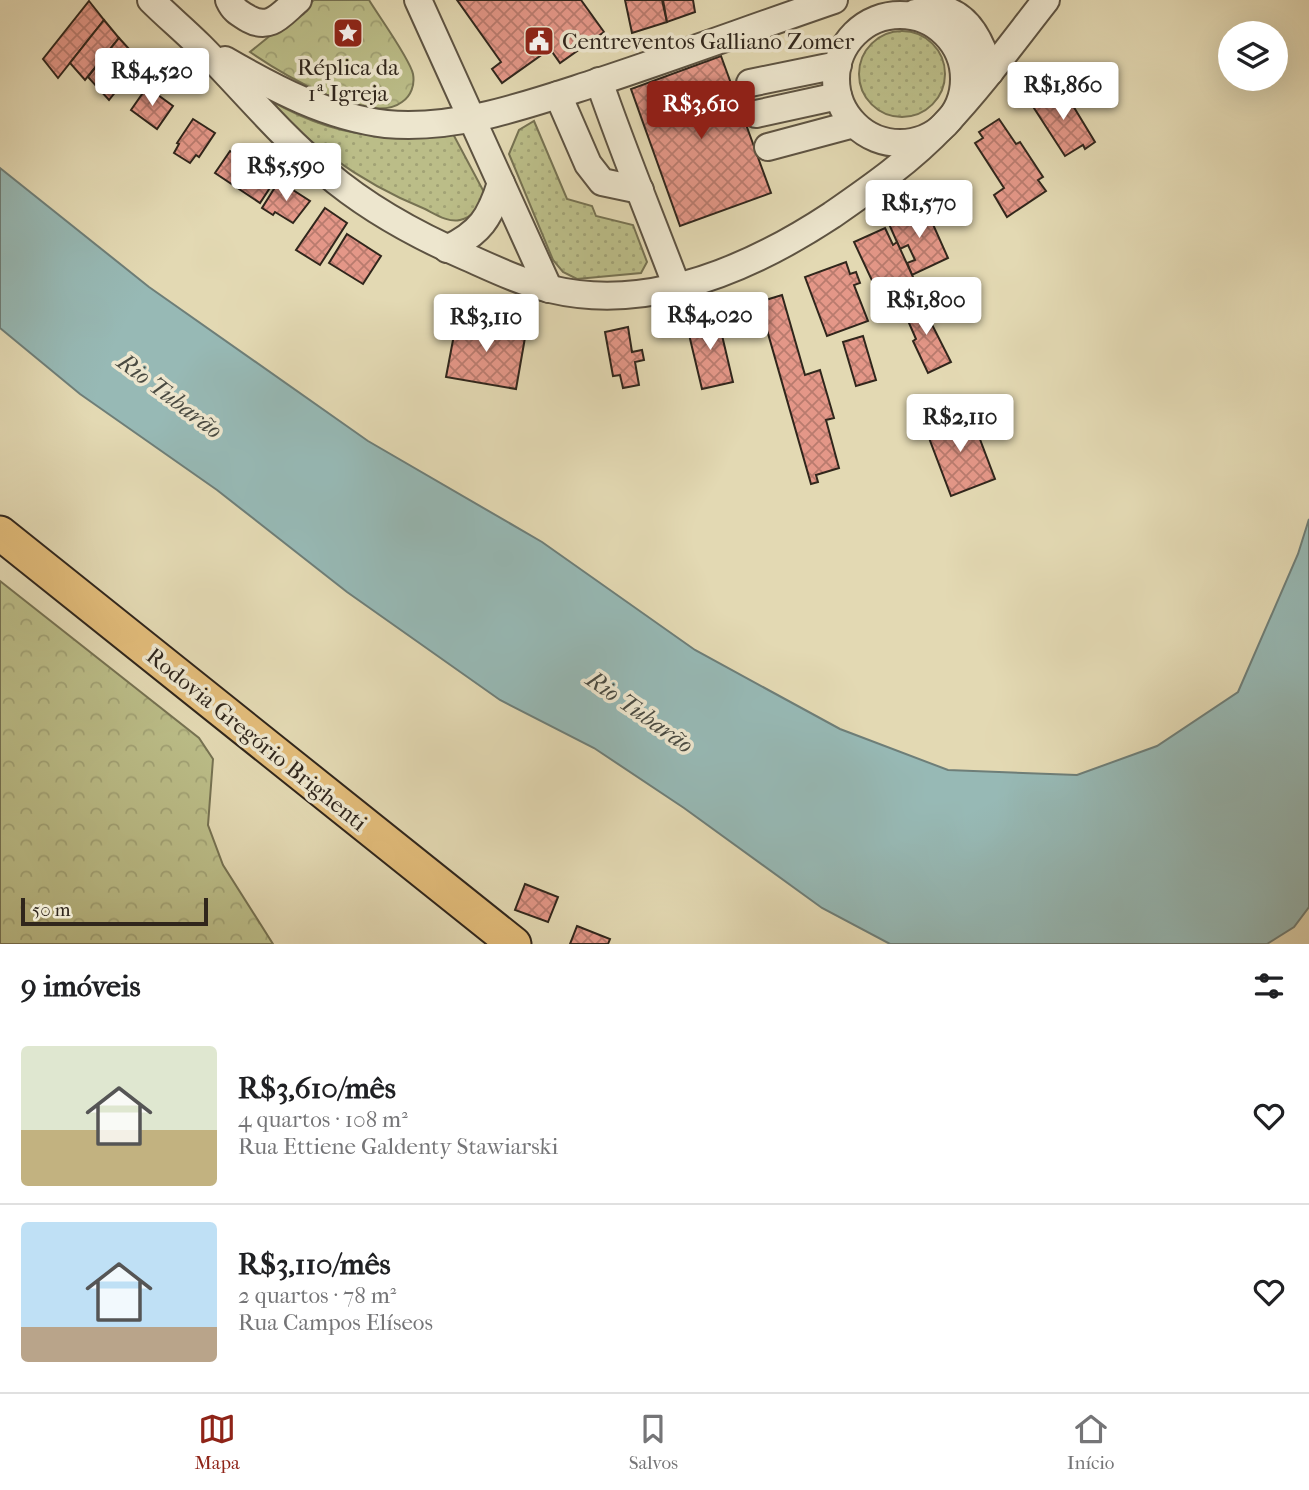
<!DOCTYPE html>
<html lang="pt">
<head>
<meta charset="utf-8">
<style>
	body { margin:0; font-family:"IM FELL French Canon",serif; background:#f6f6f6; color:#202124; height:100vh; display:flex; flex-direction:column; font-size:26px; white-space:nowrap }
	* { box-sizing:border-box; margin:0 }
	p { font-size:23px; color:#757577 }
	.icon { flex:none; width:38px; height:38px; fill:none; stroke:currentColor; stroke-width:2; stroke-linecap:round; stroke-linejoin:round }
	.map { position:relative; height:944px; overflow:hidden }
	.panel { display:flex; flex-direction:column; background:#fff; flex:1 }
	.panel>* { flex:none }
	.tools { position:absolute; left:1218px; top:21px; display:grid; gap:14px }
	.tools a { display:grid; place-items:center; width:70px; height:70px; border-radius:50%; background:#fff; box-shadow:0 7px 28px #0002; font-size:35px }
	.scale { position:absolute; left:21px; bottom:18px; width:187px; box-sizing:border-box; padding-left:7px; border:4px solid #30261c; border-top:0; font-size:19px; line-height:24px; white-space:nowrap; color:#30261c; -webkit-text-stroke:5px #ede6ce; paint-order:stroke }
	.price { position:absolute; translate:-50% -60px; padding:0 16px; border-radius:7px; background:#fff; color:#222; font-size:23px; line-height:46px; filter:drop-shadow(0 2px 4px #0008) }
	.price::after { content:''; position:absolute; left:50%; top:42px; width:21px; height:16px; margin-left:-10px; background:inherit; clip-path:polygon(0 0,100% 0,50% 100%) }
	.price.current { background:#8f2418; color:#fff }
	ul { padding:0; list-style:none }
	li { display:flex; align-items:center; gap:21px; height:175px; padding:0 21px }
	li+li { border-top:2px solid #e0e0e0 }
	li span { display:grid; place-items:center; flex:none; width:196px; height:140px; border-radius:7px; color:#555 }
	li>.icon { margin-inline-start:auto }
	span .icon { width:84px; height:84px; fill:#fffc; stroke-width:1 }
	li b { font-size:30px }
	h2 { display:flex; justify-content:space-between; align-items:center; height:84px; padding:0 21px; font-size:30px }
	.menu { display:flex; justify-content:space-around; align-items:center; height:98px; border-top:2px solid #e0e0e0; background:#fff; font-size:19px; color:#757577 }
	.menu a { display:grid; justify-items:center; gap:4px }
	.menu .current { color:#8f2418 }
	.map>svg:first-child { display:block }
	.grass { fill:url(#grass-dots); stroke:#767252; stroke-width:2 }
	.forest { fill:url(#forest-crowns); stroke:#767252; stroke-width:2 }
	.water { fill:#97b9b5; stroke:#6e7e78; stroke-width:2 }
	.building { fill:url(#building-cross-hatch); stroke:#30261c; stroke-width:2 }
	.lines { fill:none; stroke-linecap:round; stroke-linejoin:round }
	.minor-casing { stroke:#5d5342; stroke-width:30 }
	.major-casing { stroke:#30261c; stroke-width:37 }
	.minor { stroke:#ede6ce; stroke-width:26 }
	.major { stroke:#e2bc7a; stroke-width:33 }
	.labels { text-anchor:middle; stroke-width:7; stroke-linejoin:round; paint-order:stroke }
	.poi-label { font-size:23px; fill:#30261c; stroke:#ede6ce; text-anchor:start }
	.street-label { font-size:23px; fill:#30261c; stroke:#ede6ce }
	.water-label { font-size:24px; font-style:italic; fill:#4a4b42; stroke:#ede6ce }
</style>
</head>
<body>
<div class="map">
<svg width="1309" height="944" viewBox="0 0 1309 944">
	<defs>
		<pattern id="grass-dots" width="8" height="8" patternUnits="userSpaceOnUse" patternTransform="scale(1.75)"><rect width="8" height="8" fill="#bbbd88"/><path d="M2 2h.1M6 6h.1" fill="none" stroke="#a1a275" stroke-width="1.8" stroke-linecap="round"/></pattern>
		<pattern id="forest-crowns" width="20" height="18" patternUnits="userSpaceOnUse" patternTransform="scale(1.75)"><rect width="20" height="18" fill="#bbbd88"/><path d="M2 6a3 3 0 1 1 6 0M12 15a3 3 0 1 1 6 0" fill="none" stroke="#a1a275"/></pattern>
		<pattern id="building-cross-hatch" width="8" height="8" patternUnits="userSpaceOnUse" patternTransform="scale(1.75)"><rect width="8" height="8" fill="#e49788"/><path d="M0 0l8 8M0 8l8-8" fill="none" stroke="#b97b6e"/></pattern>
	</defs>
	<rect width="100%" height="100%" fill="#e3d9b3"/>
	<filter id="stains"><feTurbulence type="fractalNoise" baseFrequency=".00286" numOctaves="4"/><feColorMatrix values="0 0 0 0 .2 0 0 0 0 .09 0 0 0 0 .02 0 0 0 .5 -.17"/></filter>
	<radialGradient id="worn" r=".72"><stop offset=".6" stop-color="#630" stop-opacity="0"/><stop offset="1" stop-color="#630" stop-opacity=".3"/></radialGradient>
	<g class="grass">
		<circle cx="902" cy="74" r="43"/>
		<path d="M249,87C286,112 325,130 370,135C397,137 426,133 452,132L485,194C479,206 474,217 460,220C449,223 435,214 425,209C353,180 305,139 249,87Z"/>
		<path d="M534,121L567,199L592,206L596,216L633,225L647,262L641,273L577,279L563,272L553,260L509,154L519,130Z"/>
	</g>
	<g class="forest">
		<path d="M314,0H369C378,15 410,59 413,74C415,85 411,96 402,102C369,127 279,72 250,52Z"/>
		<path d="M0,581L199,738L213,759L208,825L223,865L273,944H0Z"/>
	</g>
	<path class="water" d="M0,168L149,287L368,441L542,542L695,650L840,729L948,770L1077,775L1157,746L1238,692L1298,554L1309,519V907L1294,927L1267,944H890L822,908L684,808L594,748L500,700L347,592L217,490L80,394L0,328Z"/>
	<g class="building">
		<path d="M457,0H581L604,32L560,63L550,49L502,83L492,69L501,62Z"/>
		<path d="M625,0H662L667,22L632,33Z"/>
		<path d="M663,0H693L695,12L667,22Z"/>
		<path d="M89,1L104,20L58,78L43,59Z"/>
		<path d="M104,20L119,38L85,80L70,63Z"/>
		<path d="M119,38L140,61L109,100L88,77Z"/>
		<path d="M721,56L771,193L680,226L631,89Z"/>
		<path d="M1061,86L1095,142L1085,149L1083,145L1065,156L1032,105Z"/>
		<path d="M147,87L173,106L157,129L131,110Z"/>
		<path d="M193,119L215,133L199,157L196,155L190,163L174,153L179,144L177,143Z"/>
		<path d="M999,119L1016,144L1020,142L1043,177L1038,180L1046,191L1007,217L994,195L1004,188L975,143L983,138L979,132Z"/>
		<path d="M230,151L275,180L260,203L215,173Z"/>
		<path d="M279,181L310,201L293,223L275,212L273,215L262,208Z"/>
		<path d="M928,206L933,219L931,220L948,258L912,275L907,263L915,260L908,245L900,249L889,224Z"/>
		<path d="M325,208L347,223L320,265L296,250Z"/>
		<path d="M885,228L893,245L897,242L918,288L883,304L854,242Z"/>
		<path d="M347,234L381,256L363,284L329,263Z"/>
		<path d="M846,262L850,274L856,272L860,283L854,285L868,321L827,336L805,277Z"/>
		<path d="M782,295L805,375L820,370L834,418L826,420L839,468L816,475L818,482L811,484L759,302Z"/>
		<path d="M919,299L951,362L928,373L913,341L916,339L902,307Z"/>
		<path d="M717,314L733,382L702,389L686,322Z"/>
		<path d="M457,319L526,332L516,389L446,377Z"/>
		<path d="M628,327L632,352L642,350L644,360L635,362L639,385L623,388L620,375L613,376L605,332Z"/>
		<path d="M863,336L876,380L856,386L843,342Z"/>
		<path d="M970,413L995,479L951,496L926,430Z"/>
		<path d="M525,884L558,897L548,922L515,910Z"/>
		<path d="M577,926L610,939L608,944H570Z"/>
	</g>
	<g class="lines">
		<g class="minor-casing">
			<g id="minor">
				<path d="M151,0C167,16 184,30 200,46C242,88 279,134 325,172C367,208 416,235 467,257C494,269 521,282 550,289C650,313 750,269 832,215C871,188 911,160 944,125C981,86 1013,42 1046,0"/>
				<path d="M229,0C234,11 239,13 249,19C271,31 282,13 298,0"/>
				<path d="M418,0L549,289"/>
				<path d="M915,13C922,12 931,8 938,9C969,12 983,46 990,72"/>
				<circle cx="900" cy="79" r="64"/>
				<path d="M225,60C275,89 328,117 386,124C457,131 532,103 598,82C677,56 755,27 834,0"/>
				<path d="M599,81C623,151 651,218 677,287"/>
				<path d="M750,83L838,65"/>
				<path d="M558,95L588,164L602,182L640,190"/>
				<path d="M756,114L838,96"/>
				<path d="M768,147L854,124"/>
				<path d="M447,249C480,233 490,218 501,183"/>
			</g>
		</g>
		<g class="major-casing">
			<path id="major" d="M0,533L514,944"/>
		</g>
		<use href="#minor" class="minor"/>
		<use href="#major" class="major"/>
	</g>
	<defs>
		<g id="sight-square" transform="scale(1.575)"><rect x="-9" y="-9" width="18" height="18" rx="4" fill="#8f2418" stroke="#ede6ce"/><path d="M0-6L1.8-2.2L6-1.7L2.9 1.2L3.7 5.4L0 3.3L-3.7 5.4L-2.9 1.2L-6-1.7L-1.8-2.2Z" fill="#fff"/></g>
		<g id="civic-square" transform="scale(1.575)"><rect x="-9" y="-9" width="18" height="18" rx="4" fill="#8f2418" stroke="#ede6ce"/><path d="M-.6-6.5H3V-4.5H.6V-3L4-1V1h2V6H-6V1h2V-1L-.6-3ZM-1.2 2.5V6h2.4V2.5Z" fill="#fff"/></g>
	</defs>
	<g fill-rule="evenodd">
		<use href="#sight-square" x="348" y="33"/>
		<use href="#civic-square" x="539" y="41"/>
	</g>
	<g class="labels">
		<g class="poi-label">
			<text x="562" y="49">Centreventos Galliano Zomer</text>
			<text x="348" y="75" text-anchor="middle">Réplica da<tspan x="348" dy="26">1ª Igreja</tspan></text>
		</g>
		<g class="street-label">
			<text transform="translate(257 739) rotate(39)" y="8">Rodovia Gregório Brighenti</text>
		</g>
		<g class="water-label">
			<text transform="translate(170 396) rotate(37)" y="8">Rio Tubarão</text>
			<text transform="translate(640 712) rotate(35)" y="8">Rio Tubarão</text>
		</g>
	</g>
	<rect width="100%" height="100%" filter="url(#stains)"/>
	<rect width="100%" height="100%" fill="url(#worn)"/>
</svg>
<div class="tools">
<a><svg class="icon" aria-label="layers" viewBox="0 0 24 24"><path d="M12 4l9 5-9 5-9-5zM3 14l9 5 9-5"/></svg></a>
</div>
<div class="scale">50 m</div>
<b class="price" style="left:152px;top:108px">R$4,520</b>
<b class="price" style="left:1063px;top:122px">R$1,860</b>
<b class="price current" style="left:701px;top:141px">R$3,610</b>
<b class="price" style="left:286px;top:203px">R$5,590</b>
<b class="price" style="left:919px;top:240px">R$1,570</b>
<b class="price" style="left:926px;top:337px">R$1,800</b>
<b class="price" style="left:710px;top:352px">R$4,020</b>
<b class="price" style="left:486px;top:354px">R$3,110</b>
<b class="price" style="left:960px;top:454px">R$2,110</b>
</div>
<section class="panel">
<h2>9 imóveis<svg class="icon" aria-label="filters" viewBox="0 0 24 24"><path d="M4 7h16M4 17h16"/><circle cx="9" cy="7" r="2"/><circle cx="15" cy="17" r="2"/></svg></h2>
<ul>
<li><span style="background:linear-gradient(#dfe7d0 60%,#c2b280 0)"><svg class="icon" aria-label="home" viewBox="0 0 24 24"><path d="M3 11l9-7 9 7M6 9v11h12V9"/></svg></span><div><b>R$3,610/mês</b><p>4 quartos · 108 m²</p><p>Rua Ettiene Galdenty Stawiarski</p></div><svg class="icon" aria-label="heart" viewBox="0 0 24 24"><path d="M12 20l-8-8c-3-5 5-10 8-4 3-6 11-1 8 4z"/></svg></li>
<li><span style="background:linear-gradient(#bfe0f5 75%,#b9a48a 0)"><svg class="icon" aria-label="home" viewBox="0 0 24 24"><path d="M3 11l9-7 9 7M6 9v11h12V9"/></svg></span><div><b>R$3,110/mês</b><p>2 quartos · 78 m²</p><p>Rua Campos Elíseos</p></div><svg class="icon" aria-label="heart" viewBox="0 0 24 24"><path d="M12 20l-8-8c-3-5 5-10 8-4 3-6 11-1 8 4z"/></svg></li>
</ul>
</section>
<nav class="menu">
<a class="current"><svg class="icon" aria-label="map" viewBox="0 0 24 24"><path d="M3 6l6-2 6 2 6-2v14l-6 2-6-2-6 2zM9 4v14M15 6v14"/></svg>Mapa</a>
<a><svg class="icon" aria-label="saved" viewBox="0 0 24 24"><path d="M7 4h10v16l-5-4-5 4z"/></svg>Salvos</a>
<a><svg class="icon" aria-label="home" viewBox="0 0 24 24"><path d="M3 11l9-7 9 7M6 9v11h12V9"/></svg>Início</a>
</nav>
</body>
</html>
